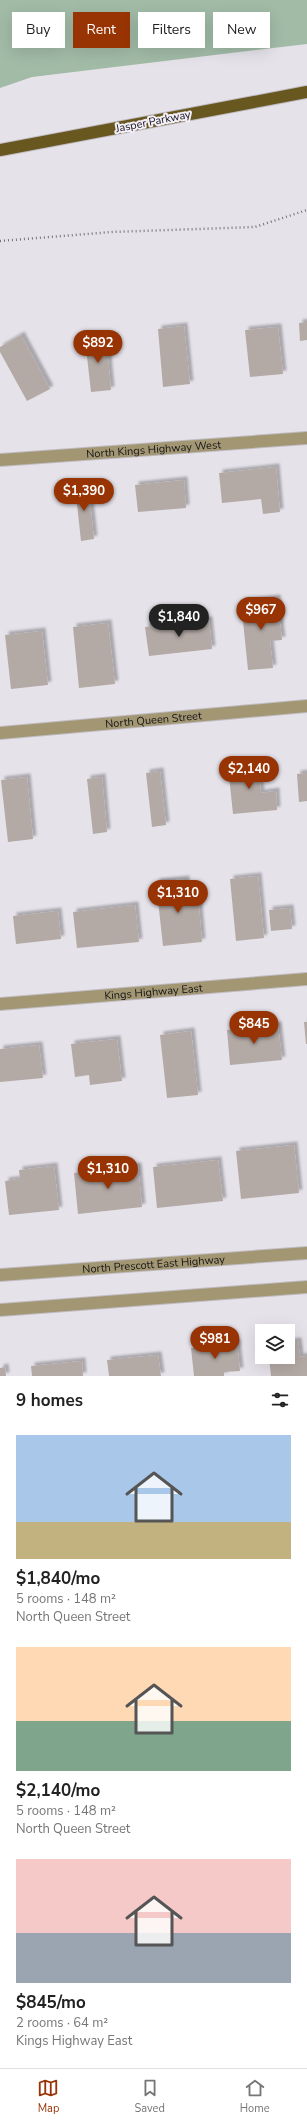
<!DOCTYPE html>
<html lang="en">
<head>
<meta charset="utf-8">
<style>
	body { margin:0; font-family:"Nunito Sans",sans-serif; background:#f2f2f2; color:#222; height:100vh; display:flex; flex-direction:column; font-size:15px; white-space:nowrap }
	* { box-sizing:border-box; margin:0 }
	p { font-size:13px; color:#767676 }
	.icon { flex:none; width:22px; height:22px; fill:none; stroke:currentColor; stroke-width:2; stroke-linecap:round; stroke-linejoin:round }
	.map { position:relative; height:1376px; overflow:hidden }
	.side { display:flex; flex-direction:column; background:#fff; flex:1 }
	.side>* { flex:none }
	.hud { position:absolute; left:12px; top:12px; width:283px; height:36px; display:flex; gap:8px }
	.fabs { position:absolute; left:255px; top:1324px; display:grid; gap:8px }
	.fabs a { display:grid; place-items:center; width:40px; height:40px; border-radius:0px; background:#fff; box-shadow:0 4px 16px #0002; font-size:20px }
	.price { position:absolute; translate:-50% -34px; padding:0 9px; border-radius:14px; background:#983304; color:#fff; font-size:13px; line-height:26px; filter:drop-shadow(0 1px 2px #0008) }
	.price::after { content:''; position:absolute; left:50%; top:24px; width:12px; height:9px; margin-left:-6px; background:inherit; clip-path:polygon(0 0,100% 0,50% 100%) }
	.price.current { background:#222; color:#fff }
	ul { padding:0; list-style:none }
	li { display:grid; align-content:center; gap:8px; height:212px; padding:0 16px }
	li span { display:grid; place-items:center; height:124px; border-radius:0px; color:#555 }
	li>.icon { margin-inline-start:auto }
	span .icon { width:72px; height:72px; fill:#fffc; stroke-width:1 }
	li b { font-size:17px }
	h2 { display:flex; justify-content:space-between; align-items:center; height:48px; padding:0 16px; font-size:17px }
	.pill { padding:0 14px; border-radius:0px; background:#fff; box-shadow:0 4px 16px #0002; font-size:14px; line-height:36px }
	.pill.current { background:#983304; color:#fff }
	.dock { display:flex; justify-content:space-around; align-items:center; height:56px; border-top:1px solid #e0e0e0; background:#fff; font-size:11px; color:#767676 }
	.dock a { display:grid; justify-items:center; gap:2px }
	.dock .current { color:#983304 }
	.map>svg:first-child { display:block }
	.green { fill:#a1bba7 }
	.building { fill:#b3a9a5; filter:url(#shadow) }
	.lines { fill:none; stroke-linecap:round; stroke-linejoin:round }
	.minor-casing { stroke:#c0bdc4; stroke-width:14 }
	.major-casing { stroke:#c0bdc4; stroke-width:14 }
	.path { stroke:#757378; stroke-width:2.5; stroke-dasharray:1 3; stroke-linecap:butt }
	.minor { stroke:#a39773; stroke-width:12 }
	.major { stroke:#68571f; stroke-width:12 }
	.labels { text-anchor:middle; stroke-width:4; stroke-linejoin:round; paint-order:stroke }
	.street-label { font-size:11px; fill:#151417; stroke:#f4eff8 }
</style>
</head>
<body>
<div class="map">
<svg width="307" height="1376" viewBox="0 0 307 1376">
	<defs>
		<filter id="shadow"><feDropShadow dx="3.5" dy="-3.5" stdDeviation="1" flood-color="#0004"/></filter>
	</defs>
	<rect width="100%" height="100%" fill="#e6e2ea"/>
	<path class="green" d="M0,0H307V44L32,77L0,88Z"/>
	<g class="building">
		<path d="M307,322V340L300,341L299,323Z"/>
		<path d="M184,326L190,384L163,387L158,329Z"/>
		<path d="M278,327L283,374L250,377L245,330Z"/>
		<path d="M21,335L50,389L27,401L0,352V347Z"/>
		<path d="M106,337L111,390L91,392L85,339Z"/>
		<path d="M276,467L280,512L263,514L261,499L222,503L219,473Z"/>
		<path d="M184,480L186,508L138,512L135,485Z"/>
		<path d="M88,484L94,539L81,541L75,486Z"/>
		<path d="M277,598L282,640L270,641L273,668L248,670L241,602Z"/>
		<path d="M209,620L212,649L149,656L145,627Z"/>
		<path d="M108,623L115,684L79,688L73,627Z"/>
		<path d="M42,631L48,685L11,689L5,635Z"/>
		<path d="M258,762L261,793L276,791L277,810L233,814L228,766Z"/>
		<path d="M160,771L166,825L152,827L146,773Z"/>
		<path d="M307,773V801L299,802L297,774Z"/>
		<path d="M27,777L33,839L8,842L1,780Z"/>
		<path d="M102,777L107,832L93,834L87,779Z"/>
		<path d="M258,876L264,938L236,941L230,879Z"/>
		<path d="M186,879L187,897L198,896L202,942L163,946L156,882Z"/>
		<path d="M135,905L139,942L77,948L73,912Z"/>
		<path d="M290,908L292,929L271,931L269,910Z"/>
		<path d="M58,911L61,939L16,944L13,916Z"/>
		<path d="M304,1022H307V1044H306Z"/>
		<path d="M278,1025L282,1060L230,1065L227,1030Z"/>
		<path d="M191,1031L198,1095L167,1098L160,1035Z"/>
		<path d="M117,1039L122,1081L90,1085L89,1075L75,1077L71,1044Z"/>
		<path d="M39,1045L43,1078L0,1082V1049Z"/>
		<path d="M294,1145L299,1193L241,1199L236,1151Z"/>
		<path d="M218,1160L223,1201L157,1208L153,1167Z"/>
		<path d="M54,1166L59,1210L9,1215L5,1181L20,1179L19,1170Z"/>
		<path d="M138,1166L142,1207L78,1214L74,1173Z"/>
		<path d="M298,1341L300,1357L307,1356V1376H271L269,1357H288V1342Z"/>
		<path d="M237,1343L240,1371L224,1372V1376H194L191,1348Z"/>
		<path d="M158,1355L161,1376H109L107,1360Z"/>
		<path d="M82,1361L83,1376H32L31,1366Z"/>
		<path d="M5,1367L6,1376H0V1368Z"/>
	</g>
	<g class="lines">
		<g class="minor-casing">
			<g id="minor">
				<path id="s1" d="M0,460L307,438"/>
				<path id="s2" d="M0,733L307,706"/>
				<path id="s3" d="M0,1004L307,979"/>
				<path id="s4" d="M0,1275L307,1253"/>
				<path d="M0,1310L307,1287"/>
			</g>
		</g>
		<g class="major-casing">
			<path id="major" d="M0,150L307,92"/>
		</g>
		<path class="path" d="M0,241L112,232L255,227L307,210"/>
		<use href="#minor" class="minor"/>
		<use href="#major" class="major"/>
	</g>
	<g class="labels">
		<g class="street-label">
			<text transform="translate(153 121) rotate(-11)" y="4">Jasper Parkway</text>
			<text dy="4" stroke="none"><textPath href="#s1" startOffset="154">North Kings Highway West</textPath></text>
			<text dy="4" stroke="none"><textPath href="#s2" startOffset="154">North Queen Street</textPath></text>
			<text dy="4" stroke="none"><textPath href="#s3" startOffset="154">Kings Highway East</textPath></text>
			<text dy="4" stroke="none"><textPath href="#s4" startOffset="154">North Prescott East Highway</textPath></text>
		</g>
	</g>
</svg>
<div class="fabs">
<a><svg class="icon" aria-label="layers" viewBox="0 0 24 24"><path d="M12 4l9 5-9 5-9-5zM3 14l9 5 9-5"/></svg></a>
</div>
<b class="price" style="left:98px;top:364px">$892</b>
<b class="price" style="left:84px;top:512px">$1,390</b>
<b class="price" style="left:261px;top:631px">$967</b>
<b class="price current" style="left:179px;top:638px">$1,840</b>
<b class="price" style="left:249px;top:790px">$2,140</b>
<b class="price" style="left:178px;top:914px">$1,310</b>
<b class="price" style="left:254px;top:1045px">$845</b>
<b class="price" style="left:108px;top:1190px">$1,310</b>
<b class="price" style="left:215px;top:1360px">$981</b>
<div class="hud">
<a class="pill">Buy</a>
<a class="pill current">Rent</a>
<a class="pill">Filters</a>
<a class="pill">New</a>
</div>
</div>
<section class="side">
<h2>9 homes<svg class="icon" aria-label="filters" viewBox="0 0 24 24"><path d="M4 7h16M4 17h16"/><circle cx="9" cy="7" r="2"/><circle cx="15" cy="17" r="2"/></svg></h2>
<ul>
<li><span style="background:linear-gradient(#a9c7e8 70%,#c2b280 0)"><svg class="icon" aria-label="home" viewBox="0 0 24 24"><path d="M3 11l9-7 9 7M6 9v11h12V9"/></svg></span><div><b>$1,840/mo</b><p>5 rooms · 148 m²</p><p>North Queen Street</p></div></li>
<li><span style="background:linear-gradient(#ffd9b3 60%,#7fa58c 0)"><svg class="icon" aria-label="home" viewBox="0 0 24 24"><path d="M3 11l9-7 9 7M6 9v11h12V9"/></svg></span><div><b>$2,140/mo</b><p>5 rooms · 148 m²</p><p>North Queen Street</p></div></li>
<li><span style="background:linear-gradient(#f6c9c9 60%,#9aa5b1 0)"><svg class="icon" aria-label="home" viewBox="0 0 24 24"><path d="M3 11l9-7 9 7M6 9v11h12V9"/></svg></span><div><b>$845/mo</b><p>2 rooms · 64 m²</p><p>Kings Highway East</p></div></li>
</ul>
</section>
<nav class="dock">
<a class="current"><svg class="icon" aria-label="map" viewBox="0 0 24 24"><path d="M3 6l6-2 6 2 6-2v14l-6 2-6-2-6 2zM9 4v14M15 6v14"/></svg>Map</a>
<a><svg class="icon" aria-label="saved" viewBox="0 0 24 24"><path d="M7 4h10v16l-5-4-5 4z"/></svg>Saved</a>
<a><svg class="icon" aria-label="home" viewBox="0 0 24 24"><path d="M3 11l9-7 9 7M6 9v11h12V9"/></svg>Home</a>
</nav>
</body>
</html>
